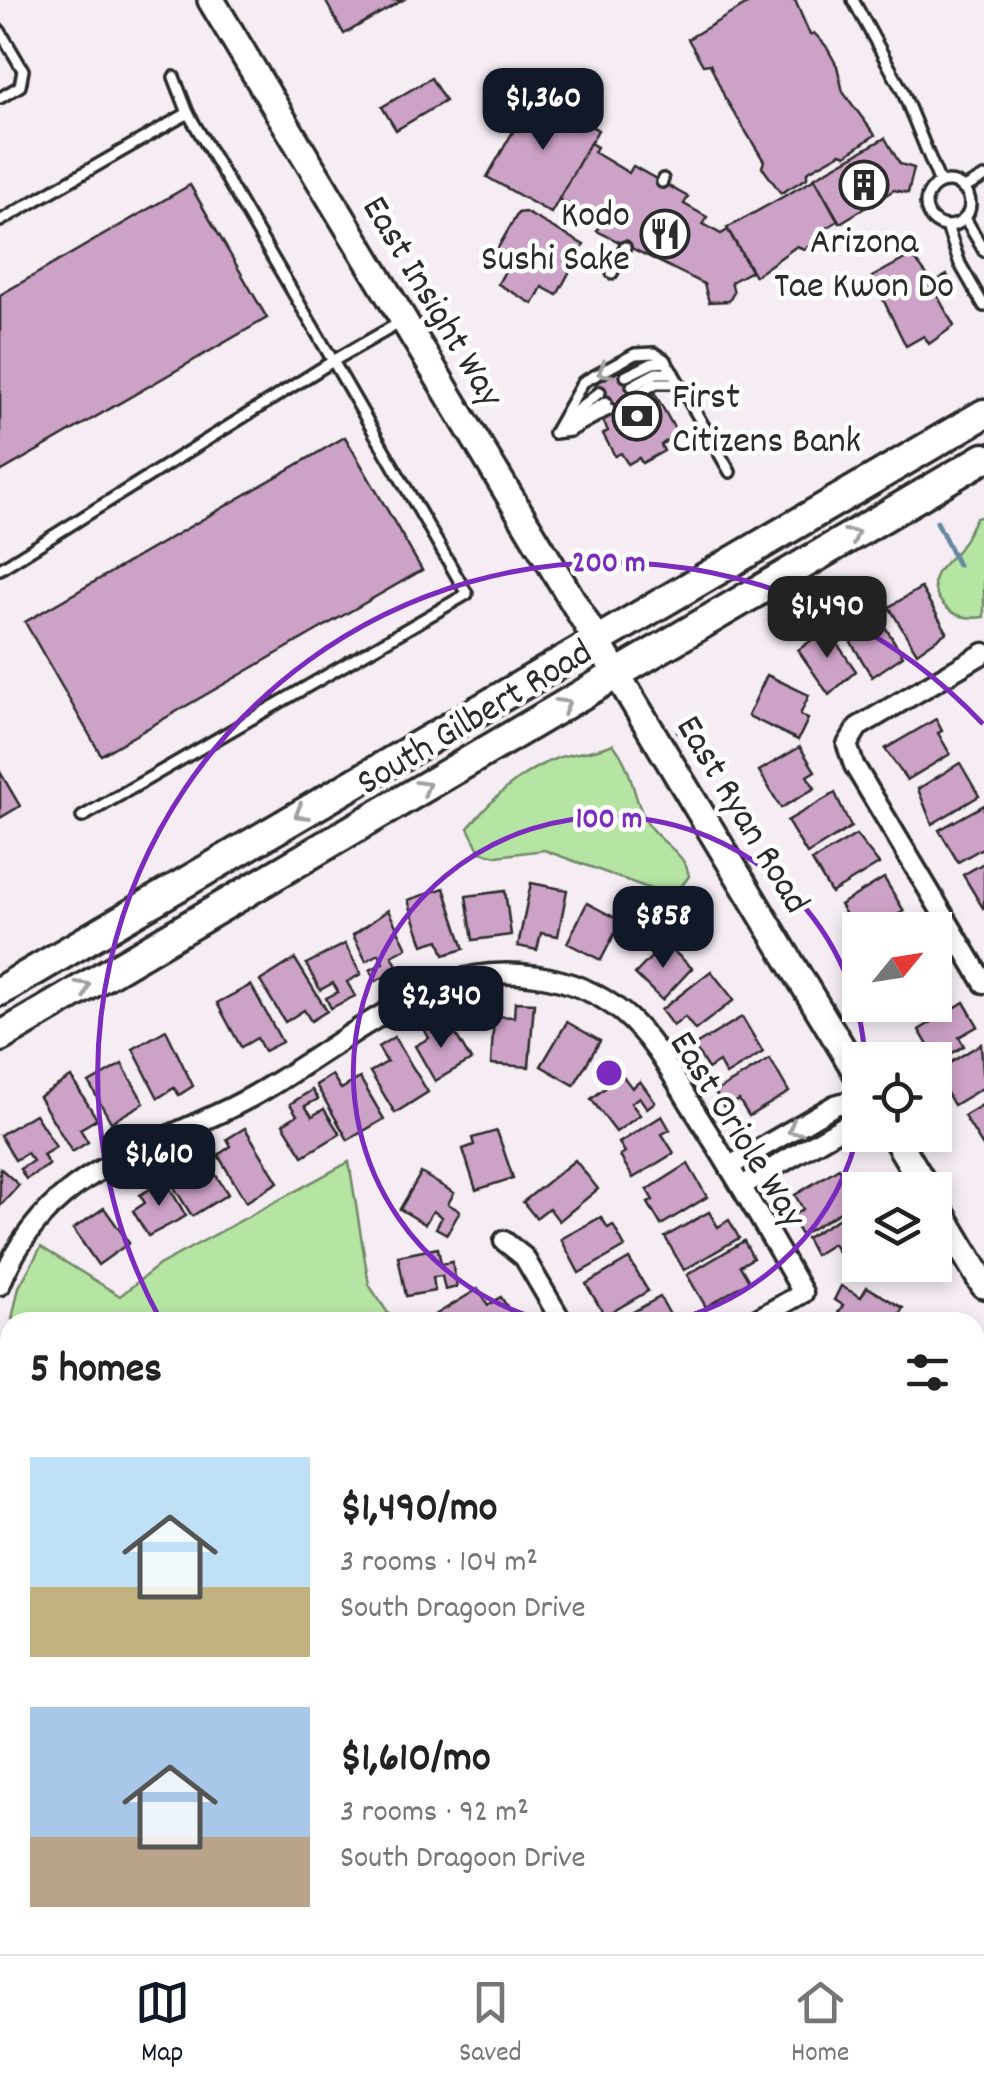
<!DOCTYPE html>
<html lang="en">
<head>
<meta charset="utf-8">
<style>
	body { margin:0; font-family:Dekko,sans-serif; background:#f6f6f6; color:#222; height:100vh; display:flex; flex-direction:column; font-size:38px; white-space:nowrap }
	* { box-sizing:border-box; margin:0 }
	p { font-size:32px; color:#767676 }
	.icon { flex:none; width:55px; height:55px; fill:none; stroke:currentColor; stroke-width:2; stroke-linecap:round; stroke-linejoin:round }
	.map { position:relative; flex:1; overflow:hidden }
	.details { position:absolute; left:0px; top:1312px; width:985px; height:642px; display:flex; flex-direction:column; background:#fff; border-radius:30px 30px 0 0; box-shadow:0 5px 15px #0003 }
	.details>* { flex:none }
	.needle { width:65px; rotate:60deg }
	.fabs { position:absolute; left:842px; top:912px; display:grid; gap:20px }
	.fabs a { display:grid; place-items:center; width:110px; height:110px; border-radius:0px; background:#fff; box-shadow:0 5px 15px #0003; font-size:50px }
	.price { position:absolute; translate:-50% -85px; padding:0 22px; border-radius:20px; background:#111827; color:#fff; font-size:32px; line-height:65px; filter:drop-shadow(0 2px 5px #0008) }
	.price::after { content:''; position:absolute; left:50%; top:60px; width:30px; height:22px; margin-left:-15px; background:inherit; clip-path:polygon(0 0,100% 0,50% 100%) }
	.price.selected { background:#222; color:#fff }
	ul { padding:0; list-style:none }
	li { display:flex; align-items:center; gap:30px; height:250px; padding:0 30px }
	li span { display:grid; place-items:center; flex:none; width:280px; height:200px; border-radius:0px; color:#555 }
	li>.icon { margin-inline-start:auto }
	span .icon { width:120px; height:120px; fill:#fffc; stroke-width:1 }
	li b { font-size:42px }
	h2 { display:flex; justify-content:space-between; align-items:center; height:120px; padding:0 30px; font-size:42px }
	.tab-bar { display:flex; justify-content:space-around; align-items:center; height:140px; border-top:2px solid #e0e0e0; background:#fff; font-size:28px; color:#767676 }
	.tab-bar a { display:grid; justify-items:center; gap:5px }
	.tab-bar .selected { color:#111827 }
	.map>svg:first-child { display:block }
	.green { fill:#b6e5a3; stroke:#708867; stroke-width:2.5 }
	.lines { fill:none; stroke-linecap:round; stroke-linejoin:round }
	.stream { stroke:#6886a0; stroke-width:5 }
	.building { fill:#cda2c7; stroke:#2b2b2b; stroke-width:2.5 }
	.lane-casing { stroke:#2b2b2b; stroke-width:16 }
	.street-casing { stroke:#2b2b2b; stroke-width:25 }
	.secondary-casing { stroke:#2b2b2b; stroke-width:32 }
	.primary-casing { stroke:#2b2b2b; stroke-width:35 }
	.lane { stroke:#fff; stroke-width:9 }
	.street { stroke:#fff; stroke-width:18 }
	.secondary { stroke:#fff; stroke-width:25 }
	.primary { stroke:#fff; stroke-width:28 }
	.oneway { stroke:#a0a0a0 }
	.ring { fill:none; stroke:#7b2cbf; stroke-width:5 }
	.labels { text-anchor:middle; stroke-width:9; stroke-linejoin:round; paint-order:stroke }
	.poi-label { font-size:38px; fill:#2b2b2b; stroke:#fff; text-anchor:end }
	.street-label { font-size:38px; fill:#2b2b2b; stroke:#fff }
	.centre { fill:#7b2cbf; stroke:#fff; stroke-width:5 }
	.ring-label { font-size:30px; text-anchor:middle; font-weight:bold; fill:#7b2cbf; stroke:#fff; stroke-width:9; stroke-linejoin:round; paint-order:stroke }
</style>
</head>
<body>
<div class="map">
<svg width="984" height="1954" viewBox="0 0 984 1954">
	<rect width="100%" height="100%" fill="#f5ecf4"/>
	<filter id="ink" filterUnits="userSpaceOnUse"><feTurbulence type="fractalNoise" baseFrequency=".01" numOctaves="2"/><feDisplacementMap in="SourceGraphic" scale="20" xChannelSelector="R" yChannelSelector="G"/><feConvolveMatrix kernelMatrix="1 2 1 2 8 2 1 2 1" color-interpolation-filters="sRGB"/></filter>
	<g filter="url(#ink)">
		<g class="green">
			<path d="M984,516V617C967,619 953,617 942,603C924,580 940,567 956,552C964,544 970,528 976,518Z"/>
			<path d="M613,744C634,771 631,792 645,819C656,842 684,849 689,876C682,888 673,892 659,892L544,850L497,856L480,852L468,828C493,798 522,770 560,757C579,752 595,752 613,744Z"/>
			<path d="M349,1162L369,1285L394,1322H271C256,1314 240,1315 225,1322L12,1319L19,1287L41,1247L120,1296L159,1265Z"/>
			<path d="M10,1866V1945H126L131,1954H0V1872Z"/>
		</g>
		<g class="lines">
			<g class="stream">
				<path d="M937,522L958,565"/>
				<path d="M678,732L700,719"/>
			</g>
		</g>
		<g class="building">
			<path d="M325,0H403L344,34Z"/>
			<path d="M754,0H795L810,35L814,33L826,46L837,66L843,92L875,135L846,155L841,153L807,172V178L781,193L762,167L764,161L725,98L710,64L703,65L688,39Z"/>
			<path d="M431,78L445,101L396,130L382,107Z"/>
			<path d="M535,93L598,130L551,213L487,177Z"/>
			<path d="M885,138L900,164L914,168L908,193L894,190L840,223L814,178Z"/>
			<path d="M590,143L597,147L594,152L629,173L633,166L688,197L684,204L707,217L703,224L721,234L728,230L751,271L731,282L734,292L729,301L709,302L704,284L597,231L602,223L559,199Z"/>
			<path d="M815,179L838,221L816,234L817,242L804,249L797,246L755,276L727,228Z"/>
			<path d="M190,185L267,318L0,472V295Z"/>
			<path d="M525,212L584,245L557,295L542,287L533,304L498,284L507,267L492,258L518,213Z"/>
			<path d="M912,255L933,283L947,275L953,285L937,295L954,326L929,344L924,336L906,346L872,277Z"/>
			<path d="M618,372H624L638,396L635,401L655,394L677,433L661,445L664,451L642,463L639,458L628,464L621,453L615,456L603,434L608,431L602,419L612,413L595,384Z"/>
			<path d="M345,437L422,570L101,755L25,622Z"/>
			<path d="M921,588L947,632L917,653L889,607Z"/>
			<path d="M876,612L903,656L872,677L842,627L853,620L856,625Z"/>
			<path d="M827,629L856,671L829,695L798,650Z"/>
			<path d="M767,675L809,695L800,715L808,719L798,740L748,716Z"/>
			<path d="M936,719L942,731L938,733L950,754L907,780L885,749Z"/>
			<path d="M800,747L815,771L807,776L815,788L781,808L759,771Z"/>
			<path d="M960,763L979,796L932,824L918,789Z"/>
			<path d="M0,772L20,806L0,818Z"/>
			<path d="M835,793L851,827L807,854L787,821Z"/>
			<path d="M984,805V847L958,862L939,830Z"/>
			<path d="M856,835L879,864L831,893L812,861Z"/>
			<path d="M984,863V907L983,908L963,875Z"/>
			<path d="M884,878L904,911L872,930H860V937L840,905Z"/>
			<path d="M531,883L567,890L558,936L541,933L537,950L518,946Z"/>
			<path d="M444,888L464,949L444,955L439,940L423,945L408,900Z"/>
			<path d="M505,891L511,935L473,940L466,896Z"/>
			<path d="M587,903L621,921L601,960L567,943Z"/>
			<path d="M388,910L407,948L392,956L399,969L376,981L370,970L383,963L379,954L366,961L353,935Z"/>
			<path d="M665,943L692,968L662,1000L635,974Z"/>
			<path d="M345,944L361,974L347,982L355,996L331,1008L326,998L338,992L333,983L320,990L306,964Z"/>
			<path d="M295,959L327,1011L311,1021L304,1010L285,1022L260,981Z"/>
			<path d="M935,965L955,992L935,1004Z"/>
			<path d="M711,971L734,1000L695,1030L685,1017L673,1026L661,1010Z"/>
			<path d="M251,985L282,1042L264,1051L257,1038L241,1047L217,1003Z"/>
			<path d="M515,1002L534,1003L529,1067L491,1064L494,1016L514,1017Z"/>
			<path d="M964,1002L978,1026L959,1037L964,1046L944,1058L938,1048L932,1052L919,1030Z"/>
			<path d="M896,1005H933L906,1021Z"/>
			<path d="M444,1015L450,1026L436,1034L441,1043L456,1035L471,1060L435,1081L415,1046L429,1038L423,1027Z"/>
			<path d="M742,1017L763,1052L726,1075L719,1062L708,1069L694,1046Z"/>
			<path d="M567,1022L600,1041L574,1085L541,1066Z"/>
			<path d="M166,1030L193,1086L179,1095L174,1088L158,1098L133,1049Z"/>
			<path d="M394,1037L428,1092L395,1113L370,1072L387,1062L378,1047Z"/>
			<path d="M981,1044L984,1087L954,1105L935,1072Z"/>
			<path d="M770,1059L789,1092L749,1116L739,1100L725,1109L715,1092Z"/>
			<path d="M122,1064L144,1103L111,1122L89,1083Z"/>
			<path d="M332,1075L341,1089L360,1078L384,1119L348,1140L316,1085Z"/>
			<path d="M622,1075L632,1088L640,1081L655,1102L647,1108L639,1097L631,1103L640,1115L616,1132L591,1099Z"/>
			<path d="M71,1077L97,1119L80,1129L88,1142L72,1152L39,1097Z"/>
			<path d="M312,1090L318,1099L305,1106L312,1116L324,1109L340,1134L303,1156L283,1124L297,1115L290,1104Z"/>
			<path d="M984,1104V1148L964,1116Z"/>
			<path d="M35,1114L56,1147L43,1155L49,1165L26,1179L20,1169L33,1161L27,1153L15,1160L0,1135Z"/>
			<path d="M662,1116L670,1130L662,1134L674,1153L633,1178L620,1156L625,1152L619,1143Z"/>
			<path d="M245,1128L278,1182L246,1202L218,1155L231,1146L227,1139Z"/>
			<path d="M497,1131L513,1178L476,1190L463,1149L474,1145L472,1138Z"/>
			<path d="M200,1151L206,1160L194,1168L200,1177L212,1169L228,1194L192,1216L170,1181L185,1172L180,1163Z"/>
			<path d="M575,1160L598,1189L559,1221L549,1208L536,1218L523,1202Z"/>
			<path d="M688,1164L707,1197L661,1225L648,1203L653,1200L647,1190Z"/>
			<path d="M0,1168L19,1185L0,1206Z"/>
			<path d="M839,1168L859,1201L801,1235L790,1217L803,1209L795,1195Z"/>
			<path d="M421,1173L454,1193L448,1204L460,1211L447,1234L436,1228L442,1217L433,1211L425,1224L400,1209Z"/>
			<path d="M165,1180L186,1216L148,1236L133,1211L145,1203L140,1195Z"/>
			<path d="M860,1206V1249L842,1259L833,1244L815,1255L806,1238Z"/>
			<path d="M104,1208L129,1243L98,1265L73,1229Z"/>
			<path d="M709,1212L718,1227L729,1220L739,1238L684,1270L665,1237Z"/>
			<path d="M601,1217L608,1228L613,1225L625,1247L579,1273L561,1239Z"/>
			<path d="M744,1241L753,1258L740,1266L749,1281L706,1307L687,1275Z"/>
			<path d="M438,1248L441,1264L452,1262L457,1287L445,1290L442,1276L433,1277L435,1291L406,1296L398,1256Z"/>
			<path d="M629,1259L648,1291L605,1316L586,1284Z"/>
			<path d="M841,1286L861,1297L867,1287L903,1308L895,1322H850L837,1315L843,1305L834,1300Z"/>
			<path d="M478,1289L488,1305L501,1297L511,1313L494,1322H440L435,1315Z"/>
			<path d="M660,1297L674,1322H617V1321Z"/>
			<path d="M982,1407L984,1458L975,1463V1411Z"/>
			<path d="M984,1465V1517L975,1523V1471Z"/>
			<path d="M10,1506V1548L0,1554V1512Z"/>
			<path d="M984,1667V1696L975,1701V1672Z"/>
			<path d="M984,1849V1900L975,1906V1854Z"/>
			<path d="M256,1945H281L286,1954H240Z"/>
			<path d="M401,1945H421L426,1954L435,1948L438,1954H386Z"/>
			<path d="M509,1945H542L547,1953L555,1948L558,1954H493Z"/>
			<path d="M820,1945H861L863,1949L871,1945L876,1954H805Z"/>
		</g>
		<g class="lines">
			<g class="lane-casing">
				<g id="lane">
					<path d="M853,0L902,90L940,183"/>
					<path d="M0,31L23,70L20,86L0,98"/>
					<path d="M174,77L188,113"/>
					<path d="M662,182L663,179"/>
					<circle cx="948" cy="204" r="22"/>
					<path d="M963,189L984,177"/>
					<path d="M965,218L984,251"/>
					<path d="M0,221L188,113L333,361L0,569"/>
					<path d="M947,226L960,264L984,306"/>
					<path d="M612,273L625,247"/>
					<path d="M626,376L653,363L667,362"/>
					<path d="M632,386L656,373H673L730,472"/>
					<path d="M637,394L656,383H679"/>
					<path d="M565,420L600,392"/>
					<path d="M561,429L606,402"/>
					<path d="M554,433L583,382L635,354L654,353L664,359L673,373"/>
					<path d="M554,433L570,431L610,409"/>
					<path d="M82,817L467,594L333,361L401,322"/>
					<path d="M0,1713L10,1730"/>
					<path d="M137,1945L143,1954"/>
				</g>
			</g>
			<g class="street-casing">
				<g id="street">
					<path d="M984,653L858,727L847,745L854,765L984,983"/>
					<path d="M730,1166L835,1105L860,1098"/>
					<path d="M742,1186L846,1125L860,1108"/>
					<path d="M504,1241L524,1257L562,1322"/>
					<path d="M0,1285C43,1175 136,1154 232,1107C305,1071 367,1014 443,985C499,963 575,973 623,1013C653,1038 674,1078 694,1110C732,1170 768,1231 803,1293L752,1322"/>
					<path d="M0,1404L10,1431"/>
					<path d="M975,1582L984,1597"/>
					<path d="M322,1945L327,1954"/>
					<path d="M935,1945L941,1954"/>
				</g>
			</g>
			<g class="secondary-casing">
				<g id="secondary">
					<path d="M211,0L860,1078"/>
					<path d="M894,1135L927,1190"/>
					<path d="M935,1203L984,1285"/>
				</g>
			</g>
			<g class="primary-casing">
				<g id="primary">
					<path d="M0,991L984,414"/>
					<path d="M0,1037L984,458"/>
				</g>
			</g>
			<use href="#lane" class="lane"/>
			<use href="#street" class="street"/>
			<use href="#secondary" class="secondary"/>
			<use href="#primary" class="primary"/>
		</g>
		<defs><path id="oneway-chevron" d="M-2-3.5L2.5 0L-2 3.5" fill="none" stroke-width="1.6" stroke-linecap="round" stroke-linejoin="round" transform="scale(2.5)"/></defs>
		<g class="oneway">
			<use href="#oneway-chevron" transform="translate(604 371) rotate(151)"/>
			<use href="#oneway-chevron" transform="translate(853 535) rotate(-30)"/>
			<use href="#oneway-chevron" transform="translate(564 705) rotate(-31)"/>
			<use href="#oneway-chevron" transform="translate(424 787) rotate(-30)"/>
			<use href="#oneway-chevron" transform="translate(301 813) rotate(149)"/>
			<use href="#oneway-chevron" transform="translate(84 987) rotate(-30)"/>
			<use href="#oneway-chevron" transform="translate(794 1129) rotate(150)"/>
		</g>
	</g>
	<g class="ring">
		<path d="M860 1124A256 256 0 0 1 667 1322M551 1322A256 256 0 1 1 865 1060"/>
		<path d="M161 1321A512 512 0 0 1 983 724"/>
	</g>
	<defs>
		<g id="building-ring" transform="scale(2.5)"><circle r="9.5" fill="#fff" stroke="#2b2b2b" stroke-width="1.5"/><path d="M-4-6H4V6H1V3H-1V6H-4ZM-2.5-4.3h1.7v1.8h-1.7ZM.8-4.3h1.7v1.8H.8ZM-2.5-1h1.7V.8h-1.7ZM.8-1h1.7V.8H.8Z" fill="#2b2b2b"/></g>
		<g id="restaurant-ring" transform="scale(2.5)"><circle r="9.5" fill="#fff" stroke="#2b2b2b" stroke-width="1.5"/><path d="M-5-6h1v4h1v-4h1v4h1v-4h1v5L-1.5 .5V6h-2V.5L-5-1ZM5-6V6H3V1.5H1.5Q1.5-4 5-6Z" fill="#2b2b2b"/></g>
		<g id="bank-ring" transform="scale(2.5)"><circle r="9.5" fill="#fff" stroke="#2b2b2b" stroke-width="1.5"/><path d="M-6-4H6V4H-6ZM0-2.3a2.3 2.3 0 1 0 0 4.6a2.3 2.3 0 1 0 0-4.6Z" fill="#2b2b2b"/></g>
	</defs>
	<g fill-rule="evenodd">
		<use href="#building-ring" x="864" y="185"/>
		<use href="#restaurant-ring" x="665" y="234"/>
		<use href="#bank-ring" x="637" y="416"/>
	</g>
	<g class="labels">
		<g class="poi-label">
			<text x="630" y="225">Kodo<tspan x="630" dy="44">Sushi Sake</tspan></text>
			<text x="864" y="252" text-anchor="middle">Arizona<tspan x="864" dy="44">Tae Kwon Do</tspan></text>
			<text x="672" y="407" text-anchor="start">First<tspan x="672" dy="44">Citizens Bank</tspan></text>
		</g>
		<g class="street-label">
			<text transform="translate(435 300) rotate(59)" y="13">East Insight Way</text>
			<text transform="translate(473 715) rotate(-31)" y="13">South Gilbert Road</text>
			<text transform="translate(745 813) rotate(59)" y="13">East Ryan Road</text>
			<text transform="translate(740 1128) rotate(58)" y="13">East Oriole Way</text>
		</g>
	</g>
	<circle cx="609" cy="1073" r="15" class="centre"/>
	<g class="ring-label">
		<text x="609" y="571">200 m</text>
		<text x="609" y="827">100 m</text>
	</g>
</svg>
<div class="fabs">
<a><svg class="needle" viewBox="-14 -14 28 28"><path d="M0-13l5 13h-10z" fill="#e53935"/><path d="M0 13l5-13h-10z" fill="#767676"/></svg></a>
<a><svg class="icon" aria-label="locate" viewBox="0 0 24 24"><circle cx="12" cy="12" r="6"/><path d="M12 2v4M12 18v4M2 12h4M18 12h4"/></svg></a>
<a><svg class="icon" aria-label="layers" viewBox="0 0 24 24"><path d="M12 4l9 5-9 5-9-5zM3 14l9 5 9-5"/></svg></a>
</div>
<b class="price" style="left:543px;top:153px">$1,360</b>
<b class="price selected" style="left:827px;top:661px">$1,490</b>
<b class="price" style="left:663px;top:971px">$858</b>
<b class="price" style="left:441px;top:1051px">$2,340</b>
<b class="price" style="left:159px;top:1209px">$1,610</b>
<section class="details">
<h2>5 homes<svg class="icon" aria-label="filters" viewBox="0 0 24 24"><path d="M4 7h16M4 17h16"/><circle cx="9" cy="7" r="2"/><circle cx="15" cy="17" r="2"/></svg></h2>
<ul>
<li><span style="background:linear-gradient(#bfe0f5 65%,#c2b280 0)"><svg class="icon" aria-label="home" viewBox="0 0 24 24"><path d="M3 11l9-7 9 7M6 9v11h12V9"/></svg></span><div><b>$1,490/mo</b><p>3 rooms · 104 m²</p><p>South Dragoon Drive</p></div></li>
<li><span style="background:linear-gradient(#a9c7e8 65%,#b9a48a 0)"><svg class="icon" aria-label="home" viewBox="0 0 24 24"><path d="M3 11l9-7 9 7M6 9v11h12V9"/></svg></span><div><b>$1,610/mo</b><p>3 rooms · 92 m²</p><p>South Dragoon Drive</p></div></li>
</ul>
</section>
</div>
<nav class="tab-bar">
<a class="selected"><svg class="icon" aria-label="map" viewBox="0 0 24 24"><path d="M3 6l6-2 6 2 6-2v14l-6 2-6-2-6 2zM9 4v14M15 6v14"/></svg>Map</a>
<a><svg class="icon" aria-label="saved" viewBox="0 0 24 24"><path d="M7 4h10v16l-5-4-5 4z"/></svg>Saved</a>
<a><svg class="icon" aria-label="home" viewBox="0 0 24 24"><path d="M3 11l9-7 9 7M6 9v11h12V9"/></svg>Home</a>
</nav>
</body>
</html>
